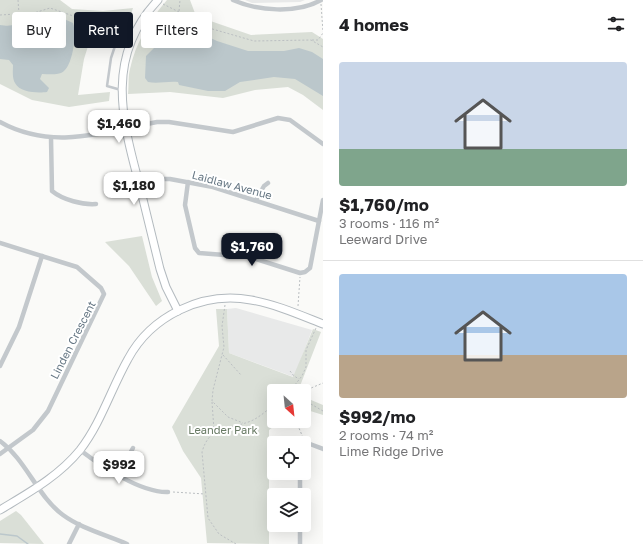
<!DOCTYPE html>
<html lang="en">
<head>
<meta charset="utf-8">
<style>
	body { margin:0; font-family:"Golos Text",sans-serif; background:#f6f6f6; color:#202124; height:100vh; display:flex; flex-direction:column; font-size:15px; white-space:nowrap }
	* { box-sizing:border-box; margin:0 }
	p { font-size:13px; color:#757577 }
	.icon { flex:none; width:22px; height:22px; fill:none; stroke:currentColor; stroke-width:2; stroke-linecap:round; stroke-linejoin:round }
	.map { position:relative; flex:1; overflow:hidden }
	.sheet { display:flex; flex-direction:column; background:#fff; width:320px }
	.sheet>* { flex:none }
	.guide { position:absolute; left:12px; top:12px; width:251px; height:36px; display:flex; gap:8px }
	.needle { width:26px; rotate:153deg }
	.controls { position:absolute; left:267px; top:384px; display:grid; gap:8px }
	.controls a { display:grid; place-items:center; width:44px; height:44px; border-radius:4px; background:#fff; box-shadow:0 4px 16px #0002; font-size:20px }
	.price { position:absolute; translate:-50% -34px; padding:0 9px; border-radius:8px; background:#fff; color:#222; font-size:13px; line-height:26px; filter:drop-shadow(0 1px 2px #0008) }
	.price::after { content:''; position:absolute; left:50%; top:24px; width:12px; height:9px; margin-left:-6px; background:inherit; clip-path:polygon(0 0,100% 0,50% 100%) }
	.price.current { background:#111827; color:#fff }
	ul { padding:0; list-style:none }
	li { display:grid; align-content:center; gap:8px; height:212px; padding:0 16px }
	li+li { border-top:1px solid #e0e0e0 }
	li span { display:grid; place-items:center; height:124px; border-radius:4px; color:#555 }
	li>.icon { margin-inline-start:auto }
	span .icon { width:72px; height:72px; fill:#fffc; stroke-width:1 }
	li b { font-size:17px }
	h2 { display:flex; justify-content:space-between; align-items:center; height:48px; padding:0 16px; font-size:17px }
	.pill { padding:0 14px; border-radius:4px; background:#fff; box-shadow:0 4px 16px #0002; font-size:14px; line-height:36px }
	.pill.current { background:#111827; color:#fff }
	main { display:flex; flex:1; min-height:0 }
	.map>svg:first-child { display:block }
	.built { fill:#e8e9e9 }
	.green { fill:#dadfd7 }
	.water { fill:#bbc7cb }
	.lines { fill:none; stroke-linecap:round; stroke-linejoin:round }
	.stream { stroke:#bbc7cb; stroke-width:1.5 }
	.secondary-casing { stroke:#b3babf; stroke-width:9 }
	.path { stroke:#bbbfc2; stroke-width:1; stroke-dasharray:2 2; stroke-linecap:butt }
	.lane { stroke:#c3c8cc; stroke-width:2.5 }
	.street { stroke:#c3c8cc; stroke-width:4.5 }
	.secondary { stroke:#fff; stroke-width:7 }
	.labels { text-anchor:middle; stroke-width:4; stroke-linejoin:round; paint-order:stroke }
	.street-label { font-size:11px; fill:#657683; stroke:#fff }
	.park-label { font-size:11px; fill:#687a64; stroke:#fff }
</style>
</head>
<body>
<main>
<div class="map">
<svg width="323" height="544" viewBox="0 0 323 544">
	<rect width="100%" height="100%" fill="#fafaf8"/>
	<g class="built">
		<path d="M245,0H305L300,2L252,3Z"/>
		<path d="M236,308L312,330L294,377L229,353L227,309Z"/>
	</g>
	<g class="green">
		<path d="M0,0H60L72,9L103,11L133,8L127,26L94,27L84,59L78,95L110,92L109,101L69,107L32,100L0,84Z"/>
		<path d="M167,0H190L196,16L251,35L312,32L323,39V110L303,95L288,87L255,90L223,98L170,92L128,94C129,86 128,76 130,69C135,44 150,19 167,0Z"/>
		<path d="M142,236L152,277L162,301L156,306L129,266L105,242Z"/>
		<path d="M216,309H227L229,353L293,377L313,329L321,332L300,386L311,400L323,405V415L304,409V391H274V421H281L269,430V544L207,543L201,478L183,451L172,427L219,346Z"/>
		<path d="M16,511L21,515L44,544L0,543V521Z"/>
	</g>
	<g class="water">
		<path d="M64,19L73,23C77,33 73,68 61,73C56,75 48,74 42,74L40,79L49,88L47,92C38,93 20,93 15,83C12,78 13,70 13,65L9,60L0,59V25C12,27 15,24 25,23C39,22 50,23 64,19Z"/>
		<path d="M202,34L217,41L248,51H284L299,48L312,52L323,59V96L295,79L274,77L240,82L225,91H208L179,85L178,82C167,81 158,84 148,82L145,78L146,56L162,40Z"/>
	</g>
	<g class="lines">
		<g class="stream">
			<path d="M152,42L158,46"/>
			<path d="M0,534L17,536L28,544"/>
		</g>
		<g class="secondary-casing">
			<g id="secondary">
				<path d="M158,0C106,55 121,117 139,183C146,211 153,240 160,269L166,287L178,311"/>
				<path d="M0,510C28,493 58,477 80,450C101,423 111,389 128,359C151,316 202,291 251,300C275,304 300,315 323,324"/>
			</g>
		</g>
		<g class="path">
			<path d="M18,0L19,14"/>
			<path d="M163,4L179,12L185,25L195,24L254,41L311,40L323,47"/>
			<path d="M321,4L323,32"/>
			<path d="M179,11L180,0"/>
			<path d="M0,15L34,13L50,8L85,20L124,14L133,16"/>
			<path d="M118,15L121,23L132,25"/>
			<path d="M148,26C162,32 171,32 185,25"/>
			<path d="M312,40H318L323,33"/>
			<path d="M225,305L222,326L224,347L213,390L212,401L228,417L243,423"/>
			<path d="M298,306L300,277"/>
			<path d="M223,355L241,375"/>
			<path d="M290,371L294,376L299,379"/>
			<path d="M290,391L302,376L306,367V350L316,328"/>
			<path d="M304,391L323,383"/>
			<path d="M304,400L323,411"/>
			<path d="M212,402L214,430"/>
			<path d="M296,421L304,440"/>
			<path d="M173,492L205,494"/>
			<path d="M236,544L219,534L208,518L202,452C210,424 229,430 251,421C260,417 267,410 274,405"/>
		</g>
		<path class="lane" d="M121,90L107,86L111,58L119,34H133"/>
		<g class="street">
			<path d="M233,0C257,11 297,14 321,0"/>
			<path d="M0,122C53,151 103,132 157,122H169L233,132L278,118L290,120L323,144"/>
			<path d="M51,138L52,191C63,200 83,205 96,204"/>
			<path d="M188,182L185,205L195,248L199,253L250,257L300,273L305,272L310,268L323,200"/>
			<path d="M139,183L156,179H170L213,187L319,221"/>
			<path d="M256,200L264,186L268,183"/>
			<path d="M0,243L77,267L101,288L104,294L48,411L33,430L0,454"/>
			<path d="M0,366L19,327L42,256"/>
			<path d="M0,441C26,460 38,497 63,515C82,529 107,535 127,544"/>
			<path d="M304,445L310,444L323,449"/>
			<path d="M80,450C101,466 141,493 168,492"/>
			<path d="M300,473V495"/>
			<path d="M118,475L133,448"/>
			<path d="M300,525V544"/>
			<path d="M69,544L79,524"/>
		</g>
		<use href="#secondary" class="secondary"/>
	</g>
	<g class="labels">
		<g class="street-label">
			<text transform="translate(232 185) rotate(15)" y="4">Laidlaw Avenue</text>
			<text transform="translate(73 340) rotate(-63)" y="4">Linden Crescent</text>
		</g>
		<g class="park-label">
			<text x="223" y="434">Leander Park</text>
		</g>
	</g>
</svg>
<div class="controls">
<a><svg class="needle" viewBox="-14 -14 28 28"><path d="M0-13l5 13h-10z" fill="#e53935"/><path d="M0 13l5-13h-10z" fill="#757577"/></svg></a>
<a><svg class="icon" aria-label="locate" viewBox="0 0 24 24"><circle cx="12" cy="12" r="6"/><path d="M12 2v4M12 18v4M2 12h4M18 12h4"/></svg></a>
<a><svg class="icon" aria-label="layers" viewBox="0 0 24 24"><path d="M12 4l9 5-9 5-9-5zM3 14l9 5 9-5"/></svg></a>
</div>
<b class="price" style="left:119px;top:144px">$1,460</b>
<b class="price" style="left:134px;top:206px">$1,180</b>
<b class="price current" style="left:252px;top:267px">$1,760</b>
<b class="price" style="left:119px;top:485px">$992</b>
<div class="guide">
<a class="pill">Buy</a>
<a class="pill current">Rent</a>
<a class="pill">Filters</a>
</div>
</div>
<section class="sheet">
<h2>4 homes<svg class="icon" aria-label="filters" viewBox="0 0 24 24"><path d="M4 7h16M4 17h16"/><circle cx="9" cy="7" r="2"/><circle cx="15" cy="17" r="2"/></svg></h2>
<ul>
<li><span style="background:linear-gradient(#c9d6e8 70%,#7fa58c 0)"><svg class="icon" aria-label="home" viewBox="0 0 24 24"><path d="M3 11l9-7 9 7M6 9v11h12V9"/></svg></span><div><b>$1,760/mo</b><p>3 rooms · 116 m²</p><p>Leeward Drive</p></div></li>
<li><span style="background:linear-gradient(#a9c7e8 65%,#b9a48a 0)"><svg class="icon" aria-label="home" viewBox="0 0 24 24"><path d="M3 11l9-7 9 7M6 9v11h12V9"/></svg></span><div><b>$992/mo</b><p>2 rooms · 74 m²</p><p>Lime Ridge Drive</p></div></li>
</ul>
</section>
</main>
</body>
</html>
